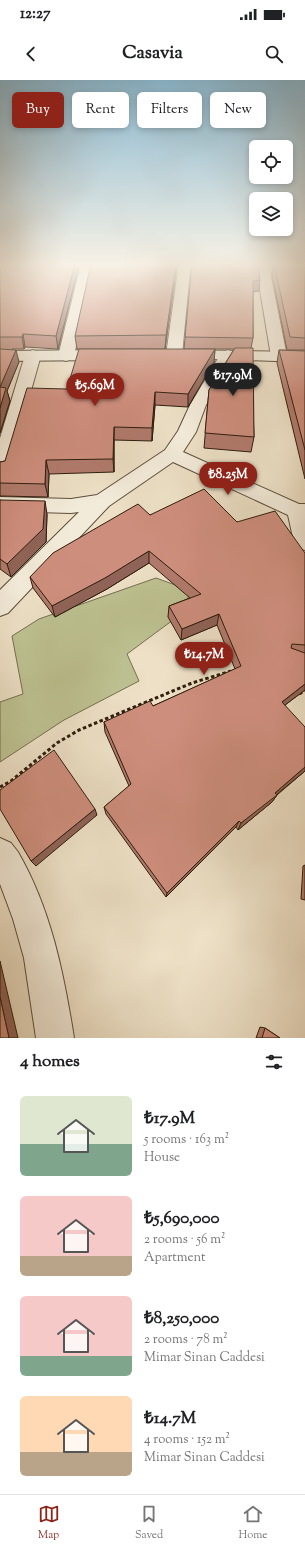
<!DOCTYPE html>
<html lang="en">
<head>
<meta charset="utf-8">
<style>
	body { margin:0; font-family:"Sorts Mill Goudy",serif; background:#f6f6f6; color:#202124; height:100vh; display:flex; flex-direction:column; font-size:15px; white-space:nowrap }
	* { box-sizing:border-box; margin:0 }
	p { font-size:13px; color:#757577 }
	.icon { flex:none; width:22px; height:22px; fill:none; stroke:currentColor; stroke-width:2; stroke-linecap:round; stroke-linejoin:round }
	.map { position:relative; height:958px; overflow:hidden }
	.side { display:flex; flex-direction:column; background:#fff; flex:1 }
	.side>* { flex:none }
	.banner { position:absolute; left:12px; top:12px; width:281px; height:36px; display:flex; gap:8px }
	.controls { position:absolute; left:249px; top:60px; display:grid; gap:8px }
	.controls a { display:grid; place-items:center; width:44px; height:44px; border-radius:6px; background:#fff; box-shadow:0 2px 6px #0003; font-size:20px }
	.price { position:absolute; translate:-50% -34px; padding:0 9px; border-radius:14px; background:#8f2418; color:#fff; font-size:13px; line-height:26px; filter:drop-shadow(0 1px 2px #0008) }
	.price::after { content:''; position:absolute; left:50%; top:24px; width:12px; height:9px; margin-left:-6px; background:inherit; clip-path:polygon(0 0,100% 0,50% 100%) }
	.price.current { background:#222; color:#fff }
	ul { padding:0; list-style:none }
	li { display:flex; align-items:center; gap:12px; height:100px; padding:0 20px }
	li span { display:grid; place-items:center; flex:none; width:112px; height:80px; border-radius:6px; color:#555 }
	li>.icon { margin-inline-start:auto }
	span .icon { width:48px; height:48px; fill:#fffc; stroke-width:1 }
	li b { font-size:17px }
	h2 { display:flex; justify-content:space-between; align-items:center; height:48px; padding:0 20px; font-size:17px }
	.pill { padding:0 14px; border-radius:6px; background:#fff; box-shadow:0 2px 6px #0003; font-size:14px; line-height:36px }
	.pill.current { background:#8f2418; color:#fff }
	.status { display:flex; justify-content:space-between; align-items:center; height:28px; padding:0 20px; background:#fff; direction:ltr }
	.status svg { height:11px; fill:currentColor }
	header { display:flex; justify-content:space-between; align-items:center; height:52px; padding:0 20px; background:#fff; font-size:18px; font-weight:700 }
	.dock { display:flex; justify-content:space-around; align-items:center; height:56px; border-top:1px solid #e0e0e0; background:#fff; font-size:11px; color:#757577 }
	.dock a { display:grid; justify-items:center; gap:2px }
	.dock .current { color:#8f2418 }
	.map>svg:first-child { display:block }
	.green { fill:#bdc191; stroke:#756f4f }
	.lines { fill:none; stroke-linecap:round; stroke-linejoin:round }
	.street-casing { stroke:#5d4e3b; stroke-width:2 }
	.secondary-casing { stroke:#2d1d0d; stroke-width:2 }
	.path { stroke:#2d1d0d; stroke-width:3; stroke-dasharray:3.5 2.5; stroke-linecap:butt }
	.street { fill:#f3ebda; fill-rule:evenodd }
	.secondary { fill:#f3ebda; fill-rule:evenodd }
	.wall { fill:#b17a6c; stroke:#2d1d0d }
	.shaded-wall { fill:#906358; stroke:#2d1d0d }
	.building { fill:#ce8e7d; stroke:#2d1d0d }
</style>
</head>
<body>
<div class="status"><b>12:27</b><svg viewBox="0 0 49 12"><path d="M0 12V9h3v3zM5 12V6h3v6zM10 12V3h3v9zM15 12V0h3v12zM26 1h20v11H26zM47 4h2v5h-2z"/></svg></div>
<header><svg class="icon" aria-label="back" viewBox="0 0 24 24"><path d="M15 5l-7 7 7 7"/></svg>Casavia<svg class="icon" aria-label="search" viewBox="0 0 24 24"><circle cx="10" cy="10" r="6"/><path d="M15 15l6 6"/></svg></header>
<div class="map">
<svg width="305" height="958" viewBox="0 0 305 958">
	<rect width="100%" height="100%" fill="#ede0c6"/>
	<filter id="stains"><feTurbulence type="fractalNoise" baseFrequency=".005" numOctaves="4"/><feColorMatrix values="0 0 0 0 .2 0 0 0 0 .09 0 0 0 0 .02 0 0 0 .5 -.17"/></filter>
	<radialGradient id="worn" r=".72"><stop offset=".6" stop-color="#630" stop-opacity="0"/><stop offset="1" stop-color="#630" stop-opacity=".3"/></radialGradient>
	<path class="green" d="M156,498L192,511L177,537L127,574L139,601L64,640L0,682V622L23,614L12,556L39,539Z"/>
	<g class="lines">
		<g class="street-casing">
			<g id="street">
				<path d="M67,184L305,185V193L270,192L287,276L284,279L279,281L274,279L271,276L257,192L190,190L182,275L179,278L174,280L169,278L166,275L178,190L92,188L74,276L71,279L66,281L61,279L58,276L80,188L69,187Z"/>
				<path d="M33,270L38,272L41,275L9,389L7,394L0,395V358L25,275L28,272Z"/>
				<path d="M228,270L233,272L236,275L206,325L196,352L183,372L299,424H305V470L297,468L294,462L288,435L173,382L109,426L8,533L0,536V510L79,432L71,433L0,431V417L71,419L97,415L165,370L178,351L190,325L220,275L223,272Z"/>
				<path d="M0,758L11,763L18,772C51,829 64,894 74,958H36L24,878L13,839L0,804Z"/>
			</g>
		</g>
		<g class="secondary-casing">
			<g id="secondary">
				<path d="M107,270L112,272L115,275L112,278L107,280L0,281V271Z"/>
				<path d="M185,270L305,272V282L180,278L177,275L180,272Z"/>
			</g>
		</g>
		<g class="path">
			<path d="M299,614L305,611"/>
			<path d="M0,707L11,701L57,663L79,650L192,603L231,591"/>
		</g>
		<use href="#street" class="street"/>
		<use href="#secondary" class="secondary"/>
	</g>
	<g class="wall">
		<path d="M0,184H78V189L58,269L25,267L24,269H12L19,282L7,311L10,321L0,353Z"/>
		<path d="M192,184L259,211L253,212V258L251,268L254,357L251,372L204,368L209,310L234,269H184Z"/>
		<path d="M273,184H305V270H287L272,194Z"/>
		<path d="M176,191L165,269H77L75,256Z"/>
		<path d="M215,269L214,282L188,327L155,325L152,361L114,360V392L49,394L48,417L0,416V382L5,381L67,309Z"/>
		<path d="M279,270L305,271V399L277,283Z"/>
		<path d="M0,420L47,434L46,462L11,497L0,489Z"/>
		<path d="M150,435L237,442L305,473V610L285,625L305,691L277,715L272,722L238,750L236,747L166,817L106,734L104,727L129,706L105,652L104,642L153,626L235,589L217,545L181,560L168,537L169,526L190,518L149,483L107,509L55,537L33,508L30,497Z"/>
		<path d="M305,785V820L301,819L303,786Z"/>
		<path d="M260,947L265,948L280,958H256Z"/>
	</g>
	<g class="shaded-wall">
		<path d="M75,184H78V189L58,269L56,256Z"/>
		<path d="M176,184H177L176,191L165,269L166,255Z"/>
		<path d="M260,200L259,211L251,212L253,201Z"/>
		<path d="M23,254L25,267L24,269L22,257Z"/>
		<path d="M215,269L214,282L188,327V314Z"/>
		<path d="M16,270L19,282L7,311L10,321L0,353V307Z"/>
		<path d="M155,312V325L152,361V348Z"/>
		<path d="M114,347V392L113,379Z"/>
		<path d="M46,380L49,394L48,417L45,404Z"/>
		<path d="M45,421L47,434L46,462L11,497L7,484Z"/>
		<path d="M149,471V483L107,509L55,537L52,526Z"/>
		<path d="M219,534L217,545L181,560L182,549Z"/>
		<path d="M305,604V610L277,631L282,622Z"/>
		<path d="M305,687V691L276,715H277L272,722L238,750L241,743L275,713Z"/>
		<path d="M95,729L97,735L36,786L31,781Z"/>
		<path d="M239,741L236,747L166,817L167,813Z"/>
		<path d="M0,881L18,958H9L0,917Z"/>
	</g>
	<g class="building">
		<path d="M0,184H75L56,256L23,254L22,257H0Z"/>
		<path d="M91,184H176L166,255L75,256Z"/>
		<path d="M192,184H258L260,200L253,201V258L185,257Z"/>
		<path d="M274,184H305V258L290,257Z"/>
		<path d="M235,268H253L254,357L205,353L209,310Z"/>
		<path d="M0,269L16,270L0,307Z"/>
		<path d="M79,269H215L188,314L155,312L152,348L114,347L113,379L46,380L45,404L0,403V382L5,381L27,308L67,309Z"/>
		<path d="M279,270L305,271V370Z"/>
		<path d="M0,307L6,308L0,328Z"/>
		<path d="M204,409L237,442L275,431L305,473V565L292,564L291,568L305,573V604L282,622L305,647V687L275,713L277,715L241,743L239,741L167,813L104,727L131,704L104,642L150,621L153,626L241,586L219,534L182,549L169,526L201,514L149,471L105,498L52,526L30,497L53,473L138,424L150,435Z"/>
		<path d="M0,420L45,421L43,449L7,484L0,479Z"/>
		<path d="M54,670L95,729L31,781L0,729V710Z"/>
		<path d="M0,917L9,958H0Z"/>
		<path d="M265,948L280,958H262Z"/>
	</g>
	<linearGradient id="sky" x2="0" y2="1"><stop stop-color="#89b8d1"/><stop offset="0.58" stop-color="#f7f1e5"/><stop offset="1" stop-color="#f7f1e5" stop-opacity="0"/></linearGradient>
	<rect width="305" height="318" fill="url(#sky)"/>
	<rect width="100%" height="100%" filter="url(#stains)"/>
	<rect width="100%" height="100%" fill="url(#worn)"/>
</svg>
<div class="controls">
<a><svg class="icon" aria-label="locate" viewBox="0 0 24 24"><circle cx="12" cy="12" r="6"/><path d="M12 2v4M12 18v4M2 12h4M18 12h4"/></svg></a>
<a><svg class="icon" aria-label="layers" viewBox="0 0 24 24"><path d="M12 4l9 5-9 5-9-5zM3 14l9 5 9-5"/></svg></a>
</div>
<b class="price current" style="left:233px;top:317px">₺17.9M</b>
<b class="price" style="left:95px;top:327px">₺5.69M</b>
<b class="price" style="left:228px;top:416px">₺8.25M</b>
<b class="price" style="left:204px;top:596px">₺14.7M</b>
<div class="banner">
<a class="pill current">Buy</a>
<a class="pill">Rent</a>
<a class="pill">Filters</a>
<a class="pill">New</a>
</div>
</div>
<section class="side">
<h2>4 homes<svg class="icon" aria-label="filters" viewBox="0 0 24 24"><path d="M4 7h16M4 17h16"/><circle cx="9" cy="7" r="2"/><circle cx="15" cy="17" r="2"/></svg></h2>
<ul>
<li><span style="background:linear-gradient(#dfe7d0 60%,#7fa58c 0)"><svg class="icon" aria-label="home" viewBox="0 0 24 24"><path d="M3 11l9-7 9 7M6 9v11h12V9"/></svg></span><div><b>₺17.9M</b><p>5 rooms · 163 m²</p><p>House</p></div></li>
<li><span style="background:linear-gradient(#f6c9c9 75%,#b9a48a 0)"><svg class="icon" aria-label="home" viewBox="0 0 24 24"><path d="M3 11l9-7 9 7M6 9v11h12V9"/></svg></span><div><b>₺5,690,000</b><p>2 rooms · 56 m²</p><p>Apartment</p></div></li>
<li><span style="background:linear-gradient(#f6c9c9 75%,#7fa58c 0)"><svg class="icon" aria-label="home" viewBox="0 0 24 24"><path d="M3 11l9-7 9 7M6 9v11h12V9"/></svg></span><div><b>₺8,250,000</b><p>2 rooms · 78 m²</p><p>Mimar Sinan Caddesi</p></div></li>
<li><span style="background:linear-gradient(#ffd9b3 70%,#b9a48a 0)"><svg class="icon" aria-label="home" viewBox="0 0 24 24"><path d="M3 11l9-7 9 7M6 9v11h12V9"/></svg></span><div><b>₺14.7M</b><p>4 rooms · 152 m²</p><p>Mimar Sinan Caddesi</p></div></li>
</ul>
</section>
<nav class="dock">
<a class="current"><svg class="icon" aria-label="map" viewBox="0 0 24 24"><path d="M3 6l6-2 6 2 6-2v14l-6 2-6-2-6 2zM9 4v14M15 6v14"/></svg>Map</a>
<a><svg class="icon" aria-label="saved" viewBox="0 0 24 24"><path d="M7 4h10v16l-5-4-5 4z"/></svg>Saved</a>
<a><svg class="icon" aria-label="home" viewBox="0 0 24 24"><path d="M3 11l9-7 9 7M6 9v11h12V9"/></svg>Home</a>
</nav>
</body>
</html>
